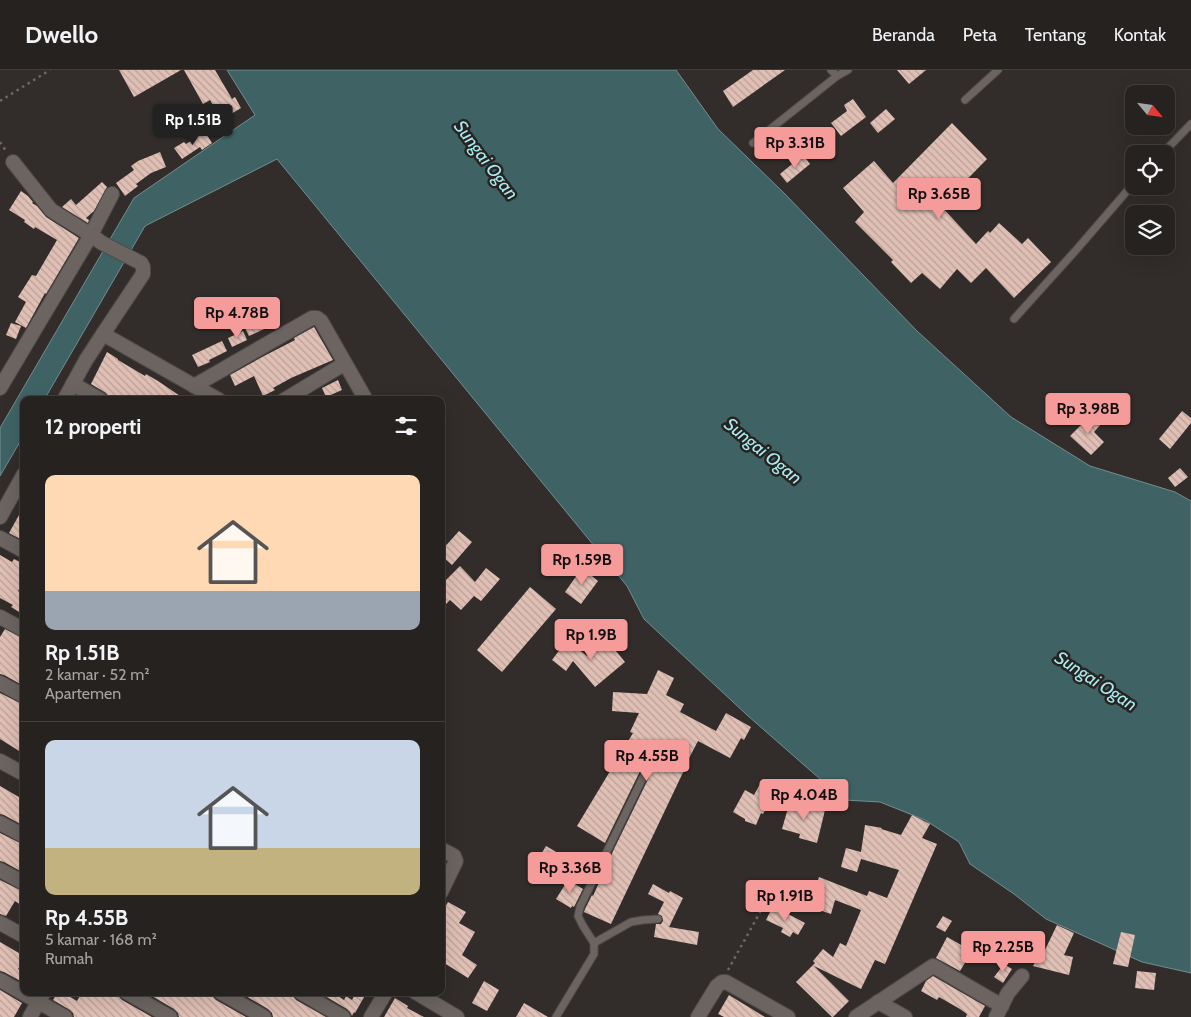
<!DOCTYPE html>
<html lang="id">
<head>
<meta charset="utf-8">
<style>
	body { margin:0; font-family:Cabin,sans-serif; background:#2e2a29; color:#f1f3f6; height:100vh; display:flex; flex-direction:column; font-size:19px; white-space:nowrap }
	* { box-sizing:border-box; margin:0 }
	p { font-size:16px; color:#a4a4a5 }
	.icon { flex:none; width:28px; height:28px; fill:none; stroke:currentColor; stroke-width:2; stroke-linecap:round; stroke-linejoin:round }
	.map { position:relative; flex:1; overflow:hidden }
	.drawer { position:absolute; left:20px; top:326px; width:425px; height:600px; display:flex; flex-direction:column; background:#262220; border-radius:10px; box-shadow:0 5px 20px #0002,0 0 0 1px #423f3e }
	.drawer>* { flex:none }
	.needle { width:32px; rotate:119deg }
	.controls { position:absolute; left:1125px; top:15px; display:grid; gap:10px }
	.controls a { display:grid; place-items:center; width:50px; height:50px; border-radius:10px; background:#262220; box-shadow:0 5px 20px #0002,0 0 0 1px #423f3e; font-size:25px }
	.price { position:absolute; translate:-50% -42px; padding:0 11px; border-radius:5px; background:#f59b9a; color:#111; font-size:16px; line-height:32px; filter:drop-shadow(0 1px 2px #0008) }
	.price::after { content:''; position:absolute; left:50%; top:30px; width:15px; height:11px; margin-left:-8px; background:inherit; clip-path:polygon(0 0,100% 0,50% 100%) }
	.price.current { background:#222; color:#fff }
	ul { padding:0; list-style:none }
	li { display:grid; align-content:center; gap:10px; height:265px; padding:0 25px }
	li+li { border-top:1px solid #423f3e }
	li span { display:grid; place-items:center; height:155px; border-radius:10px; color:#555 }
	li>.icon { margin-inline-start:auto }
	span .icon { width:90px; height:90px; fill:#fffc; stroke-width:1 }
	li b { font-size:21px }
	h2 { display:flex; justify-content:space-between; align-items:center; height:60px; padding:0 25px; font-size:21px }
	header { display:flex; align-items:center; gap:30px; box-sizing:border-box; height:70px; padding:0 25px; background:#262220; border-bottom:1px solid #423f3e }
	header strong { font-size:24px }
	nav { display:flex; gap:28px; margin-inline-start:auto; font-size:18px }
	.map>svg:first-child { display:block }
	.water { fill:#3f6365; stroke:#748d8e }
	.building { fill:url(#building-back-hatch) }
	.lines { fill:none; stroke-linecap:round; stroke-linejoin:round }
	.service-casing { stroke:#4e4947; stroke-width:9 }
	.minor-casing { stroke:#4e4947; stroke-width:16 }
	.path { stroke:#6d6866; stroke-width:2.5; stroke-dasharray:2.5 4; stroke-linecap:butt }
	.service { stroke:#6b6461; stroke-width:7 }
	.minor { stroke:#6b6461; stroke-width:14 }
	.labels { text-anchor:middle; stroke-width:5; stroke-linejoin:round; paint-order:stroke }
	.water-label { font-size:18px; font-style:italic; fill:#a6edf3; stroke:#282320 }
</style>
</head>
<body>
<header>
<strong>Dwello</strong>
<nav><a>Beranda</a><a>Peta</a><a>Tentang</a><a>Kontak</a></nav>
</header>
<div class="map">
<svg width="1191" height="947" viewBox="0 0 1191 947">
	<defs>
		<pattern id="building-back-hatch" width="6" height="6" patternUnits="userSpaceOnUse" patternTransform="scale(1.25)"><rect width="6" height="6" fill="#e0bfb4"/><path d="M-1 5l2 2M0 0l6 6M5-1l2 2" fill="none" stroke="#baa199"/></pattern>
	</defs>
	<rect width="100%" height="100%" fill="#322d2a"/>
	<path class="water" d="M227,0H676L718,59L784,123L917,261L1011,347L1090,396L1175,422L1191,431V903L1142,892L1046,849L1014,824L970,794L959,772L925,750L880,732L844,730L747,645L644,549L627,516L277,89L145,156L44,330H24V365L0,406V358L134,128L255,45Z"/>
	<g class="building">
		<path d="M119,0H181L134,27Z"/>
		<path d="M184,0H215L232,29L235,27L241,38L221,50L210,30L203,34Z"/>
		<path d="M753,0H785L733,37L723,21Z"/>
		<path d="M897,0H926L909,14Z"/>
		<path d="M853,29L866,47L841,66L831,53L847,41L844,35Z"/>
		<path d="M886,39L895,49L878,63L870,53Z"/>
		<path d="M952,53L987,89L941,136L976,174L988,161L990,163L999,153L1022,174L1028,168L1051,192L1014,228L986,198L971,213L957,199L940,219L922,203L911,213L891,192L893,190L855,152L864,142L843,118L874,91L893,113Z"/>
		<path d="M205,62L212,73L202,80L200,77L182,89L174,78L184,72L186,74Z"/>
		<path d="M160,82L166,97L151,103L136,114L138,116L125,126L116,113L134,100L131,96L138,91Z"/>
		<path d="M803,85L810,94L787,113L780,104Z"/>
		<path d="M102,112L107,117L94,141L86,148L89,150L88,153L62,137L71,129L76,135Z"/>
		<path d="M21,121L28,126L33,132L32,133L37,136L46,147L79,168L46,224L45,223L26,258L15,252L26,232L18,227L32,205L36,206L57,170L35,157L34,159L24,152L25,150L9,140Z"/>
		<path d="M274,241L279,252L249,266L244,256Z"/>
		<path d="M11,253L21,256L16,269L6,265Z"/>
		<path d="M314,257L333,290L291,308L273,318L275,320L263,326L254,306L235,316L230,305L264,286L295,270L294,268Z"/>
		<path d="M243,261L247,270L232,277L228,268Z"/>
		<path d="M222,271L227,281L209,290L210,292L198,297L192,285Z"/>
		<path d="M107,282L118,289V290L145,306L146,304L158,311L186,330H112L110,329L106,323L91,314Z"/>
		<path d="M338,310L342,320L326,327L322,318Z"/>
		<path d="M1182,341L1191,348V353L1170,379L1159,369Z"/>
		<path d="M1092,344L1102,353L1094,362L1104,372L1091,385L1070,366Z"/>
		<path d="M1180,398L1188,407L1175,417L1168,408Z"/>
		<path d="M24,436V466L22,470L9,463Z"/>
		<path d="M459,461L472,472L452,495L441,485V481Z"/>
		<path d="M0,485L12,492L14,489L24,494V511L18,521L20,522L24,516V545L11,537L13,535L0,528Z"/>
		<path d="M460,496L475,512L486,498L500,509L481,531L474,526L461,540L450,530L441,539V515Z"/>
		<path d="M582,498L598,511L581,534L565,522Z"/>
		<path d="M530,517L556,539L502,602L477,580Z"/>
		<path d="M5,559L24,569V616L4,605L0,604V567Z"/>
		<path d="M606,569L625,592L595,617L573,591L566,601L552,590L567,570L587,586Z"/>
		<path d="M658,600L674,608L666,625L684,634L680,642L716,661L726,643L751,657L744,670L741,668L730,688L698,671L686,694H687L611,854L584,842L585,839L592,825L593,826L614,779L655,695L654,690L649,688L645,691L605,773L577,756L633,663L630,662L639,643L612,641L613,622L647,624Z"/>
		<path d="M0,623L24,635V684L0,669Z"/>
		<path d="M760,714L775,723L763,744L761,743L756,755L745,751V749L733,742L745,720L754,725Z"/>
		<path d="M0,716L24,730V756L4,745L0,744Z"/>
		<path d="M790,731L825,740L817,773L799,768L800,764L782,759Z"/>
		<path d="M912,745L930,754L922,768L937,774L885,894L875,890L861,919L814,896L849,931L833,947H832L796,912L815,893L813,891L823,879L833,887L840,873L846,876L861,840L835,830L831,844L786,829L787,820L814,822L819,807L867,826L869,821L887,828L899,800L861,789L857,802L841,797L846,778L861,782L865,755L882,758L881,759L901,765Z"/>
		<path d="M0,763L24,775V803L4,792L0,791Z"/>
		<path d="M546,776L565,787L559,798L540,786Z"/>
		<path d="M0,810L24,822V837L15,831L6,846L0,844Z"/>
		<path d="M568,810L583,819L574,837L572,836L571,838L556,829Z"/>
		<path d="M653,814L669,823L670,821L683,828L669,857L699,862L697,875L654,867L656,854H661L663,851L662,846L658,844L664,832L648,824Z"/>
		<path d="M448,832L466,842L459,853L475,862L462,885L477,895L468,908L441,891V845Z"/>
		<path d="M773,836L805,853L798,865L793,862L790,867L781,862L783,858L766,850Z"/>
		<path d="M943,846L952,851L945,862L936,857Z"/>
		<path d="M1057,855L1074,863L1064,885L1073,887L1069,905L1033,896L1040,883L1043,884Z"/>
		<path d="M1121,862L1135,865L1128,897L1113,894Z"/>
		<path d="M947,867L972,881L960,901L936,888Z"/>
		<path d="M0,872L24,886V889L18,899L24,903V913L4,902L0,901Z"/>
		<path d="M1004,894L1012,899L1003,913L994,907Z"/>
		<path d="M1137,901L1156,903L1154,920L1135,918Z"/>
		<path d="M933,906L985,936L979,947H966L967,944L960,939L939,927L937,930L921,921L926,911Z"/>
		<path d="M484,911L499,920L487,941L472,933Z"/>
		<path d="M0,920L22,933L14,947H0Z"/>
		<path d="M58,922H62L77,931L82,922H117L119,927L122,930L152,947H74L73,943L70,940L53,930Z"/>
		<path d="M145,922H211L213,927L216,930L246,947H179L178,943L174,939Z"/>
		<path d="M239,922H288L292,925L296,930L326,947H273L272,943L268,939Z"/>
		<path d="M318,922H332L344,930L346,926L352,930L356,922H367L355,943L354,942L352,946L350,942L347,939Z"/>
		<path d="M729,925L765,947H724L718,944Z"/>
		<path d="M395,928L408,936L407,938L424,947H384Z"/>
		<path d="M524,933L548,947H516Z"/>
	</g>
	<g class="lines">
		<g class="service-casing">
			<g id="service">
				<path d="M831,0L837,6L848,0"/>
				<path d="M965,30L998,0"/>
				<path d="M753,73L837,6"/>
				<path d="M1162,84L1191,54"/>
				<path d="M1014,249L1077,179L1134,113"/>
				<path d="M594,873L631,852L643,850L658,849"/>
				<path d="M556,947L594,884V873L583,856L578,846L580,837L650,693"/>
			</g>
		</g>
		<g class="minor-casing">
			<g id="minor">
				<path d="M13,92L51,140L91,165L112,124"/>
				<path d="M73,314L101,330"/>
				<path d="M194,316L312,248H317L321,251L366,330"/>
				<path d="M0,318L91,165L102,173L141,193L143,197V204L103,264"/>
				<path d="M64,330L86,290L103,264L219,330"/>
				<path d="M284,330L344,294"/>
				<path d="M0,447L24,404"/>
				<path d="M0,468L24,481"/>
				<path d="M0,547L24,560"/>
				<path d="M0,613L24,626"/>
				<path d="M0,691L24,704"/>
				<path d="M0,753L24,766"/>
				<path d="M441,779L454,786L456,791L441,822"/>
				<path d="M0,800L24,813"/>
				<path d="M0,853L24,866"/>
				<path d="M0,910L65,947"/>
				<path d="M126,922L170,947"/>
				<path d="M220,922L264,947"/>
				<path d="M300,922L343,947"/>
				<path d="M415,922L457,947"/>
				<path d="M878,932L905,947"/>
				<path d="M30,947L44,922"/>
				<path d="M371,947L386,922"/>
				<path d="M698,947L717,916L722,912H726L788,947"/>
				<path d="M856,947L933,896L935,897L1002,936"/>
				<path d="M996,947L1008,923L1022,906"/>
			</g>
		</g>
		<g class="path">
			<path d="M0,31L50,0"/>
			<path d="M0,72L6,81"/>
			<path d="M728,900L774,817"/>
		</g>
		<use href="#service" class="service"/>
		<use href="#minor" class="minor"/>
	</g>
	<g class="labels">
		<g class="water-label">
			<text transform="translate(486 90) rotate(53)" y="6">Sungai Ogan</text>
			<text transform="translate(763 381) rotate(39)" y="6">Sungai Ogan</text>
			<text transform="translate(1096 611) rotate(33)" y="6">Sungai Ogan</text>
		</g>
	</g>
</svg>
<div class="controls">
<a><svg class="needle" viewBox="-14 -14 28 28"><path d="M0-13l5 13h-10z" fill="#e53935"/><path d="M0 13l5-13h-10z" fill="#a4a4a5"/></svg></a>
<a><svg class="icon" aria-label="locate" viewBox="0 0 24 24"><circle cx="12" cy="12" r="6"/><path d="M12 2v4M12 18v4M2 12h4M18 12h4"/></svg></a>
<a><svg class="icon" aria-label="layers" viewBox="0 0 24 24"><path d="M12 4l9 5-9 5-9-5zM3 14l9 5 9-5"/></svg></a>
</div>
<b class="price current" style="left:193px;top:76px">Rp 1.51B</b>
<b class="price" style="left:795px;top:99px">Rp 3.31B</b>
<b class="price" style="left:939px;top:150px">Rp 3.65B</b>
<b class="price" style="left:237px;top:269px">Rp 4.78B</b>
<b class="price" style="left:1088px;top:365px">Rp 3.98B</b>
<b class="price" style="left:582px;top:516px">Rp 1.59B</b>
<b class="price" style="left:591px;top:591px">Rp 1.9B</b>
<b class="price" style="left:647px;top:712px">Rp 4.55B</b>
<b class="price" style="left:804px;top:751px">Rp 4.04B</b>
<b class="price" style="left:570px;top:824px">Rp 3.36B</b>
<b class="price" style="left:785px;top:852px">Rp 1.91B</b>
<b class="price" style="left:1003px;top:903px">Rp 2.25B</b>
<section class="drawer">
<h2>12 properti<svg class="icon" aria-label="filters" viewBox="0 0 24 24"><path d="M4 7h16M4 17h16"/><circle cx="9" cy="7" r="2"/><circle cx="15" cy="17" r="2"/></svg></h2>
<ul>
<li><span style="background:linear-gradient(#ffd9b3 75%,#9aa5b1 0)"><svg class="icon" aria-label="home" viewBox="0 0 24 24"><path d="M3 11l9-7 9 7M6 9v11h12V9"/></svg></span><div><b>Rp 1.51B</b><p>2 kamar · 52 m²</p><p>Apartemen</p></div></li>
<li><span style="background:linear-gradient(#c9d6e8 70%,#c2b280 0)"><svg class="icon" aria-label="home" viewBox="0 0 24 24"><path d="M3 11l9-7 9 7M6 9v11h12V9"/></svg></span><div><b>Rp 4.55B</b><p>5 kamar · 168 m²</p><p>Rumah</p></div></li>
</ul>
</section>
</div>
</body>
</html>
